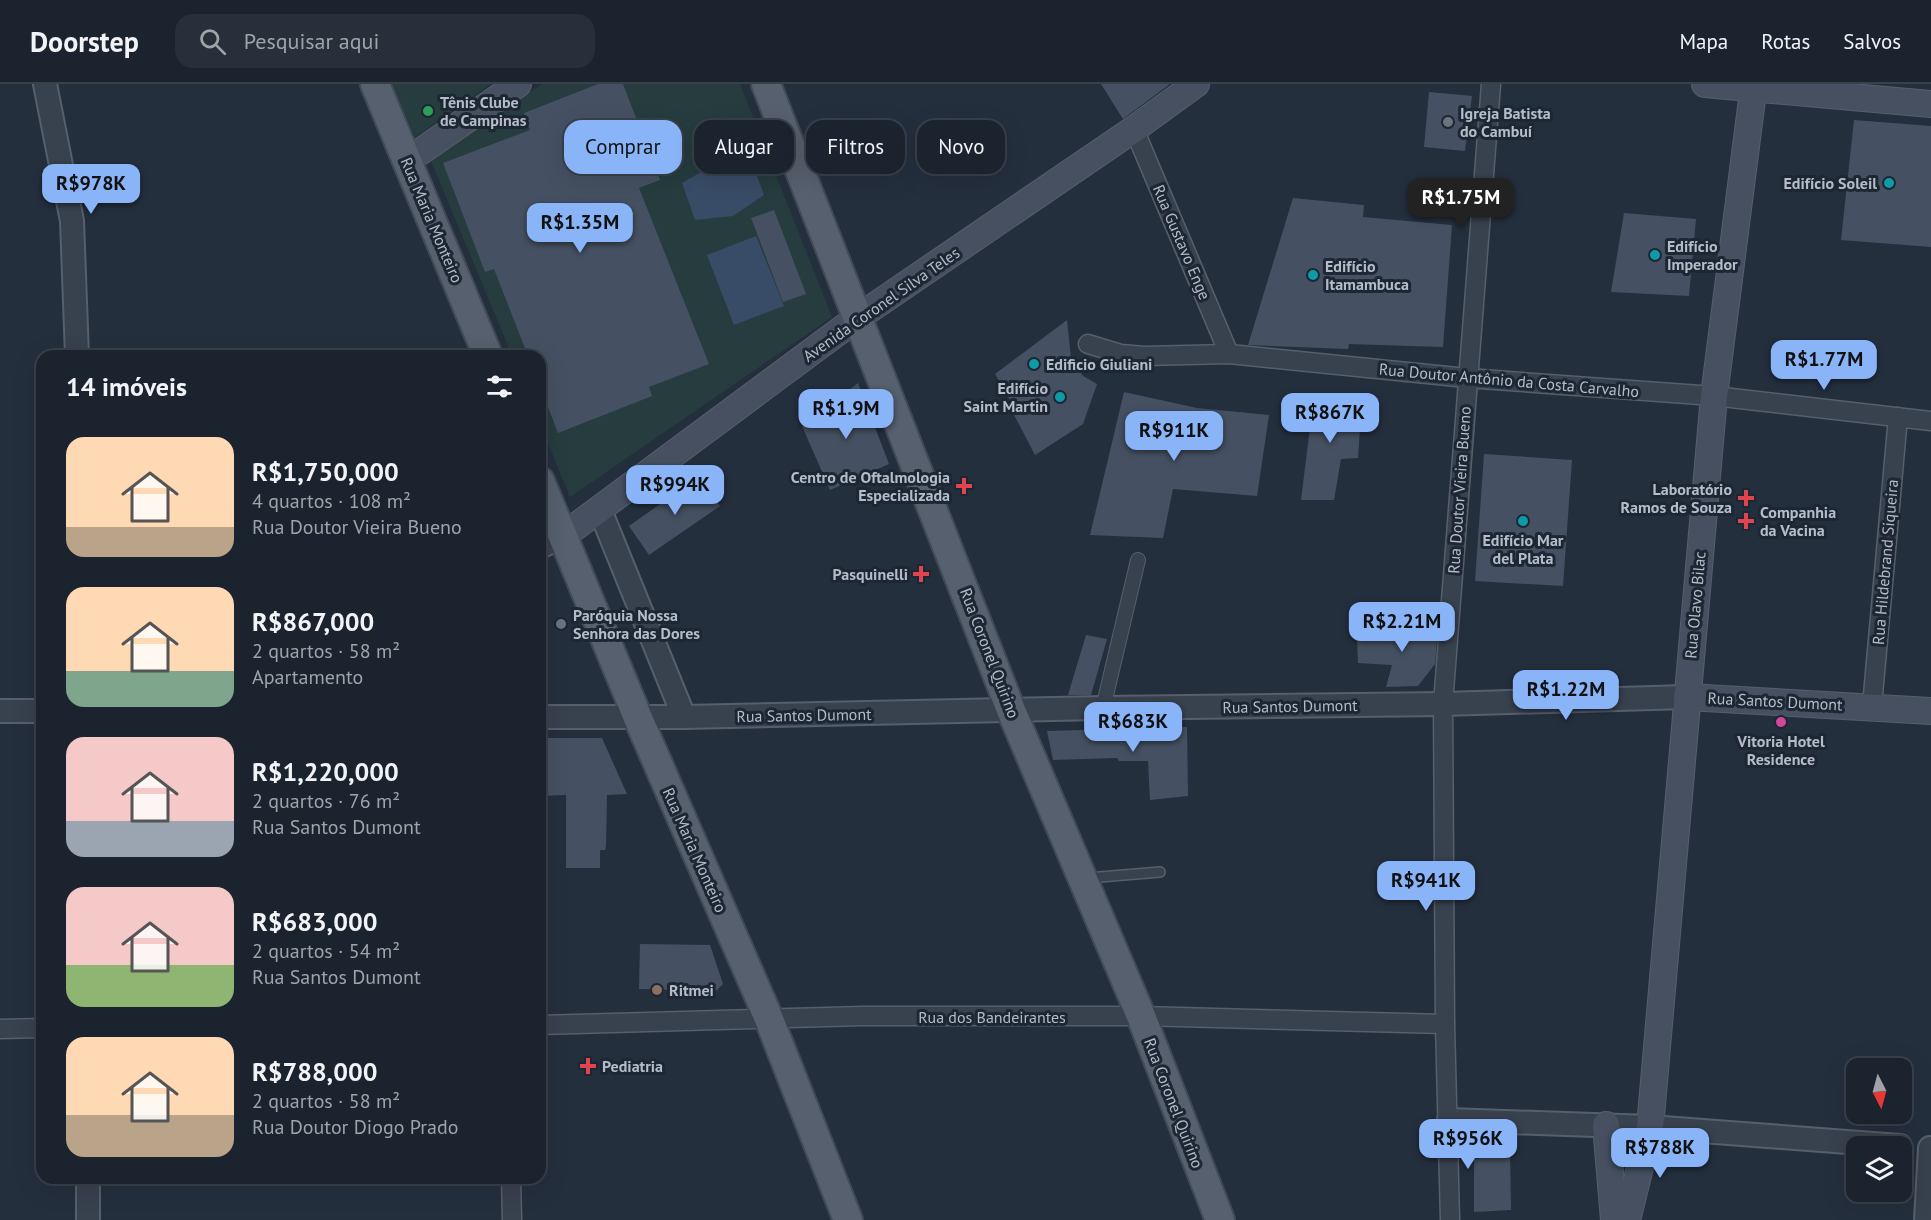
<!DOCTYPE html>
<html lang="pt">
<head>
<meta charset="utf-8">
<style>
	body { margin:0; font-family:"PT Sans",sans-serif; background:#282f3a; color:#f1f3f6; height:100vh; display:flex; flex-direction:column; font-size:22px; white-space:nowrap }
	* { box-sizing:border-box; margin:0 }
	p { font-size:20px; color:#a0a4aa }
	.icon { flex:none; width:33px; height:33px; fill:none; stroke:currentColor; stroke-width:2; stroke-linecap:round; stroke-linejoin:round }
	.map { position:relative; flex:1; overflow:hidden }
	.details { position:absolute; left:36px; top:266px; width:510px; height:834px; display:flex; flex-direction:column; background:#1b232e; border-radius:18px; box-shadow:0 6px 24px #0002,0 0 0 2px #39404a }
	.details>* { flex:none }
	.top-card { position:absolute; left:564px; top:36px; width:570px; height:54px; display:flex; gap:12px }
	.needle { width:39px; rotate:174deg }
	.controls { position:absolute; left:1846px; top:974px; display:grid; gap:12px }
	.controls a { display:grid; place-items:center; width:66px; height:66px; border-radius:12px; background:#1b232e; box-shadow:0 6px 24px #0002,0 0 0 2px #39404a; font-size:30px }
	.price { position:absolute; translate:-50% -51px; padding:0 14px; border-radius:12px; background:#8ab4f8; color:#111; font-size:20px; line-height:39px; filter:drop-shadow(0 2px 3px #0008) }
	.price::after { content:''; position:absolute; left:50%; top:36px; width:18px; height:14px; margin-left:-9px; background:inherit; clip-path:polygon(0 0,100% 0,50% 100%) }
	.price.current { background:#222; color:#fff }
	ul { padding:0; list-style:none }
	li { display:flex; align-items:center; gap:18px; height:150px; padding:0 30px }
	li span { display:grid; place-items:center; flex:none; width:168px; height:120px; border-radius:18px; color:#555 }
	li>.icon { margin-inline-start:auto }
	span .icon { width:72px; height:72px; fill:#fffc; stroke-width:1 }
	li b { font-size:26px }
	h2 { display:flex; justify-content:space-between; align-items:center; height:72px; padding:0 30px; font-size:26px }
	.tag { padding:0 21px; border-radius:18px; background:#1b232e; box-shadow:0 6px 24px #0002,0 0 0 2px #39404a; font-size:21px; line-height:54px }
	.tag.current { background:#8ab4f8; color:#111 }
	header { display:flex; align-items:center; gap:36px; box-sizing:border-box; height:84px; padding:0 30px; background:#1b232e; border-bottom:2px solid #39404a }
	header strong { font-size:28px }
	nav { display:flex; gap:33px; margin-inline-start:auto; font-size:21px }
	.search { width:420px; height:54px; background:#282f3a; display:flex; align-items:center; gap:15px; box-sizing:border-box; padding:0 21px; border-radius:18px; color:#a0a4aa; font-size:22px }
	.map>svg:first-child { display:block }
	.green { fill:#263c3f }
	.water { fill:#394c67 }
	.building { fill:#455162 }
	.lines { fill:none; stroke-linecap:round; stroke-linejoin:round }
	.service-casing { stroke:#565f6c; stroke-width:12 }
	.pedestrian-casing { stroke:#565f6c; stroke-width:16 }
	.minor-casing { stroke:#565f6c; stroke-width:21 }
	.tertiary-casing { stroke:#565f6c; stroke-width:26 }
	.secondary-casing { stroke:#565f6c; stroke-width:28 }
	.primary-casing { stroke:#414a57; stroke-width:32 }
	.service { stroke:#38414e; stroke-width:9 }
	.pedestrian { stroke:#38414e; stroke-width:14 }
	.minor { stroke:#38414e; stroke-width:18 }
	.tertiary { stroke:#38414e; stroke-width:22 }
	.secondary { stroke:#465061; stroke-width:26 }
	.primary { stroke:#56606e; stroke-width:28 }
	.leisure-dot { fill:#2e9e5b; stroke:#1d2633; stroke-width:2 }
	.worship-dot { fill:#6b7280; stroke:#1d2633; stroke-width:2 }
	.culture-dot { fill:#0f9aa8; stroke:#1d2633; stroke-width:2 }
	.health-dot { fill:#e0444e; stroke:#1d2633; stroke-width:2 }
	.hotel-dot { fill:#d1479c; stroke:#1d2633; stroke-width:2 }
	.education-dot { fill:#8d6e63; stroke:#1d2633; stroke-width:2 }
	.labels { text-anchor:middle; stroke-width:6; stroke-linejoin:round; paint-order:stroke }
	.poi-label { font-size:16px; font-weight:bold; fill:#b4bcc9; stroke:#1d2633; text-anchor:start }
	.street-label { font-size:16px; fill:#b4bcc9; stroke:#1d2633 }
</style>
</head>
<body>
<header>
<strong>Doorstep</strong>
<div class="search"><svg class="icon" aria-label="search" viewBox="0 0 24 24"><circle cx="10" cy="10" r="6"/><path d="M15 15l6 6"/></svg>Pesquisar aqui</div>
<nav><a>Mapa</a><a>Rotas</a><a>Salvos</a></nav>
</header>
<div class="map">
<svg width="1931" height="1136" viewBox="0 0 1931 1136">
	<rect width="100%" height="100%" fill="#242f3e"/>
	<g class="green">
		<path d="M392,0H491L415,53Z"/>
		<path d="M542,0H740L832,233L570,413L540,340V272L512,271L431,77Z"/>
	</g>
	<g class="water">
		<path d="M751,76L764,111L733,132L695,136L682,99L715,80Z"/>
		<path d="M756,152L784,222L734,241L707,171Z"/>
	</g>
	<g class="building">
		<path d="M598,0H623L660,96L639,104L709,280L649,303L652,312L558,349L540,302V272H528L494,185L485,188L443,79L530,46L524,29Z"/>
		<path d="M1101,0H1170L1123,35Z"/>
		<path d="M1429,8L1472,12L1465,67L1424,63Z"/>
		<path d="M1854,36L1931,42V163L1841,156Z"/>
		<path d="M1293,114L1364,121L1363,133L1452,141L1443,263L1349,260L1348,265L1248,261Z"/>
		<path d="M774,126L806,210L783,218L751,134Z"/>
		<path d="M1624,129L1696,135L1689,212L1611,208Z"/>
		<path d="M1067,236L1071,274L1083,292L1097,300L1083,340L1035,371L1011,325L1014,323L995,290Z"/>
		<path d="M858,299L889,380L830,406L802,342Z"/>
		<path d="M1124,308L1197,324L1269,331L1257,412L1173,405L1163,454L1090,451Z"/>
		<path d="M1314,311L1362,314L1358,374L1341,375L1334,416H1301Z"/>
		<path d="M1484,370L1572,376L1563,502L1475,497Z"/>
		<path d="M700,392L720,422L649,471L629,442Z"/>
		<path d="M1378,540L1438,544L1435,580L1418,602L1386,603L1392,581L1358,579L1357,554L1380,556Z"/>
		<path d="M1086,551L1107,555L1091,611H1068Z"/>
		<path d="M1187,643L1188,712L1150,716L1148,677H1119L1117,674L1053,676L1047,647Z"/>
		<path d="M540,654H602L627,710L607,711L606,762L605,766H600V784H566V711L540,712Z"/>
		<path d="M640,860L710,861L723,900L716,907L639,905Z"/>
		<path d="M1510,1068L1511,1126L1474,1128V1075Z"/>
	</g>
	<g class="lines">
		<g class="service-casing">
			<path id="service" d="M1088,794L1160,788"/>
		</g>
		<g class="pedestrian-casing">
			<path id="pedestrian" d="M1103,624L1138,476"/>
		</g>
		<g class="minor-casing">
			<g id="minor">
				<path d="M1134,45L1229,270"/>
				<path d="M1088,260L1121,270L1144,272L1229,270L1467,294L1714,312L1931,337"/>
				<path d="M1872,622L1898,333"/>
				<path d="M540,941L863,932H1141L1445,940"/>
				<path d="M0,945L42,944"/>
				<path d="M511,1094L512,1136"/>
				<path d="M1450,1136L1445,940L1443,620L1491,0"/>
			</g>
		</g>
		<g class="tertiary-casing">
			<g id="tertiary">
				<path d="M45,0L72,137L77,272"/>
				<path d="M600,426L684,633"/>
				<path d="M540,463L563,452"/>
				<path d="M0,627H42"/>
				<path d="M540,633H684L1103,624L1443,620L1687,613"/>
				<path d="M1449,1036L1650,1043L1900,1062"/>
				<path d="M88,1094V1136"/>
				<path d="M1926,1136L1930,1064"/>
			</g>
		</g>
		<g class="secondary-casing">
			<g id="secondary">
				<path d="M1705,0L1931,20"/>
				<path d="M407,77L518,0"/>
				<path d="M563,452L857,234L1134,45L1196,0"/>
				<path d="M1687,613L1931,627"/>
				<path d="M1606,1041L1614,1136"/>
				<path d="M1627,1136L1650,1043L1714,312L1754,0"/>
			</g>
		</g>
		<g class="primary-casing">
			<g id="primary">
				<path d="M375,0L488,272"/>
				<path d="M766,0L1011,626L1141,932L1220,1136"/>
				<path d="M540,397L638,634L769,935L848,1136"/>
			</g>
		</g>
		<use href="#service" class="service"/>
		<use href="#pedestrian" class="pedestrian"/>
		<use href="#minor" class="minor"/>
		<use href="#tertiary" class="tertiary"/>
		<use href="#secondary" class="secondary"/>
		<use href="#primary" class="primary"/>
	</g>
	<circle class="leisure-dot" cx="428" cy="27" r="6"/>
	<g class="worship-dot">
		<circle cx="1448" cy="38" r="6"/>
		<circle cx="561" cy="540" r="6"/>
	</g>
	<g class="culture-dot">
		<circle cx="1889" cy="99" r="6"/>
		<circle cx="1655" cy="171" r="6"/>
		<circle cx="1313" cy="191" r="6"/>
		<circle cx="1034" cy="280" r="6"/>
		<circle cx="1060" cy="313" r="6"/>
		<circle cx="1523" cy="437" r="6"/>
	</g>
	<g class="health-dot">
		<path d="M961 393h6v6h6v6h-6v6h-6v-6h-6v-6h6z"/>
		<path d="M1743 405h6v6h6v6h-6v6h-6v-6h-6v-6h6z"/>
		<path d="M1743 428h6v6h6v6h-6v6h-6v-6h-6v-6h6z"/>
		<path d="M918 481h6v6h6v6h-6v6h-6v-6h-6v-6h6z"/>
		<path d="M585 973h6v6h6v6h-6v6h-6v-6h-6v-6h6z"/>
	</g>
	<circle class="hotel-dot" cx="1781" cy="638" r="6"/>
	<circle class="education-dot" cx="657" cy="906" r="6"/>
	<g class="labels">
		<g class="poi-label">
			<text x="440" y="24">Tênis Clube<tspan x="440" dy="18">de Campinas</tspan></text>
			<text x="1460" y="35">Igreja Batista<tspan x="1460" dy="18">do Cambuí</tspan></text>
			<text x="1877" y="105" text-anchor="end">Edifício Soleil</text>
			<text x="1667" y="168">Edifício<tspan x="1667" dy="18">Imperador</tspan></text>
			<text x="1325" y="188">Edifício<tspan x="1325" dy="18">Itamambuca</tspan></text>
			<text x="1046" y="286">Edificio Giuliani</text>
			<text x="1048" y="310" text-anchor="end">Edifício<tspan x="1048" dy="18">Saint Martin</tspan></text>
			<text x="950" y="399" text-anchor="end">Centro de Oftalmologia<tspan x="950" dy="18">Especializada</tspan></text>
			<text x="1732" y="411" text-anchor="end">Laboratório<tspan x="1732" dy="18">Ramos de Souza</tspan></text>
			<text x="1760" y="434">Companhia<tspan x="1760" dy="18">da Vacina</tspan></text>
			<text x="1523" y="462" text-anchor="middle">Edifício Mar<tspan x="1523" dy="18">del Plata</tspan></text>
			<text x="908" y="496" text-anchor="end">Pasquinelli</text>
			<text x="573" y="537">Paróquia Nossa<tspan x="573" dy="18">Senhora das Dores</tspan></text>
			<text x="1781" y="663" text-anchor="middle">Vitoria Hotel<tspan x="1781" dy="18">Residence</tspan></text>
			<text x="669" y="912">Ritmei</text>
			<text x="602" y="988">Pediatria</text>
		</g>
		<g class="street-label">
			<text transform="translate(432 136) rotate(67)" y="6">Rua Maria Monteiro</text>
			<text transform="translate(1182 158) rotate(67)" y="6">Rua Gustavo Enge</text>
			<text transform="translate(881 220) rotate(-35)" y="6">Avenida Coronel Silva Teles</text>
			<text transform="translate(1509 296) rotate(5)" y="6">Rua Doutor Antônio da Costa Carvalho</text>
			<text transform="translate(1459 406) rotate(-86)" y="6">Rua Doutor Vieira Bueno</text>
			<text transform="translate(1885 478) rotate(-85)" y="6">Rua Hildebrand Siqueira</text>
			<text transform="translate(1695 521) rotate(-85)" y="6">Rua Olavo Bilac</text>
			<text transform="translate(990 569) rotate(69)" y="6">Rua Coronel Quirino</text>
			<text transform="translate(1775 617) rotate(3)" y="6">Rua Santos Dumont</text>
			<text transform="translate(1290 622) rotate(-1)" y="6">Rua Santos Dumont</text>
			<text transform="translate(804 631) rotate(-1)" y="6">Rua Santos Dumont</text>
			<text transform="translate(695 766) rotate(66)" y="6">Rua Maria Monteiro</text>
			<text x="992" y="939">Rua dos Bandeirantes</text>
			<text transform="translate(1174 1019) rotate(69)" y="6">Rua Coronel Quirino</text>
		</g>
	</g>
</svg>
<div class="controls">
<a><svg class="needle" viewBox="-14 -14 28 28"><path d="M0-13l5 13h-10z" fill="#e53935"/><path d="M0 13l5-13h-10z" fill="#a0a4aa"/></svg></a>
<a><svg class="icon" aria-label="layers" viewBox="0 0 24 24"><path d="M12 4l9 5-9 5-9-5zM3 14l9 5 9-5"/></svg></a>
</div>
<b class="price" style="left:91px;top:131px">R$978K</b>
<b class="price current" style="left:1461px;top:145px">R$1.75M</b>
<b class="price" style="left:580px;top:170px">R$1.35M</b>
<b class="price" style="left:1824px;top:307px">R$1.77M</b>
<b class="price" style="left:846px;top:356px">R$1.9M</b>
<b class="price" style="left:1330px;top:360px">R$867K</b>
<b class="price" style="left:1174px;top:378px">R$911K</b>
<b class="price" style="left:675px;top:432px">R$994K</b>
<b class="price" style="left:1402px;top:569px">R$2.21M</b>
<b class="price" style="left:1566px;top:637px">R$1.22M</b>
<b class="price" style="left:1133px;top:669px">R$683K</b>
<b class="price" style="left:1426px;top:828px">R$941K</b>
<b class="price" style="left:1468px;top:1086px">R$956K</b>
<b class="price" style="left:1660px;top:1095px">R$788K</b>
<div class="top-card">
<a class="tag current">Comprar</a>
<a class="tag">Alugar</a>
<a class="tag">Filtros</a>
<a class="tag">Novo</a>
</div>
<section class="details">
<h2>14 imóveis<svg class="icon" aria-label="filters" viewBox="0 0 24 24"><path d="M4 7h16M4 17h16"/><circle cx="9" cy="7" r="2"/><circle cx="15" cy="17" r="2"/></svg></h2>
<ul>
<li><span style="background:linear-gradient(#ffd9b3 75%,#b9a48a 0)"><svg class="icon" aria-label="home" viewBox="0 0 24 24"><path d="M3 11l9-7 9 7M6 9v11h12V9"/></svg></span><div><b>R$1,750,000</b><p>4 quartos · 108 m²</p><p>Rua Doutor Vieira Bueno</p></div></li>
<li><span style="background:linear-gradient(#ffd9b3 70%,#7fa58c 0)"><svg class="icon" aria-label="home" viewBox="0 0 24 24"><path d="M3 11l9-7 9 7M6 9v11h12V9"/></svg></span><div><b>R$867,000</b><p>2 quartos · 58 m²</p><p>Apartamento</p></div></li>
<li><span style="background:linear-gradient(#f6c9c9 70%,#9aa5b1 0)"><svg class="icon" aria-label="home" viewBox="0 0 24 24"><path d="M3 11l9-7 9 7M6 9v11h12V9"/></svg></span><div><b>R$1,220,000</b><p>2 quartos · 76 m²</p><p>Rua Santos Dumont</p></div></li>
<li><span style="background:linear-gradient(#f6c9c9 65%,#8fb573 0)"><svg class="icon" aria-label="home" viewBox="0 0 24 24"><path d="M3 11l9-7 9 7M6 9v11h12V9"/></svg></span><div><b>R$683,000</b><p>2 quartos · 54 m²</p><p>Rua Santos Dumont</p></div></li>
<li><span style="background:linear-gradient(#ffd9b3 65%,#b9a48a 0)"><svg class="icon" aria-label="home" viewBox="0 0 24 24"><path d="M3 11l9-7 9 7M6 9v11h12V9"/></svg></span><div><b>R$788,000</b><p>2 quartos · 58 m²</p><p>Rua Doutor Diogo Prado</p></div></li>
</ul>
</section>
</div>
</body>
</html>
